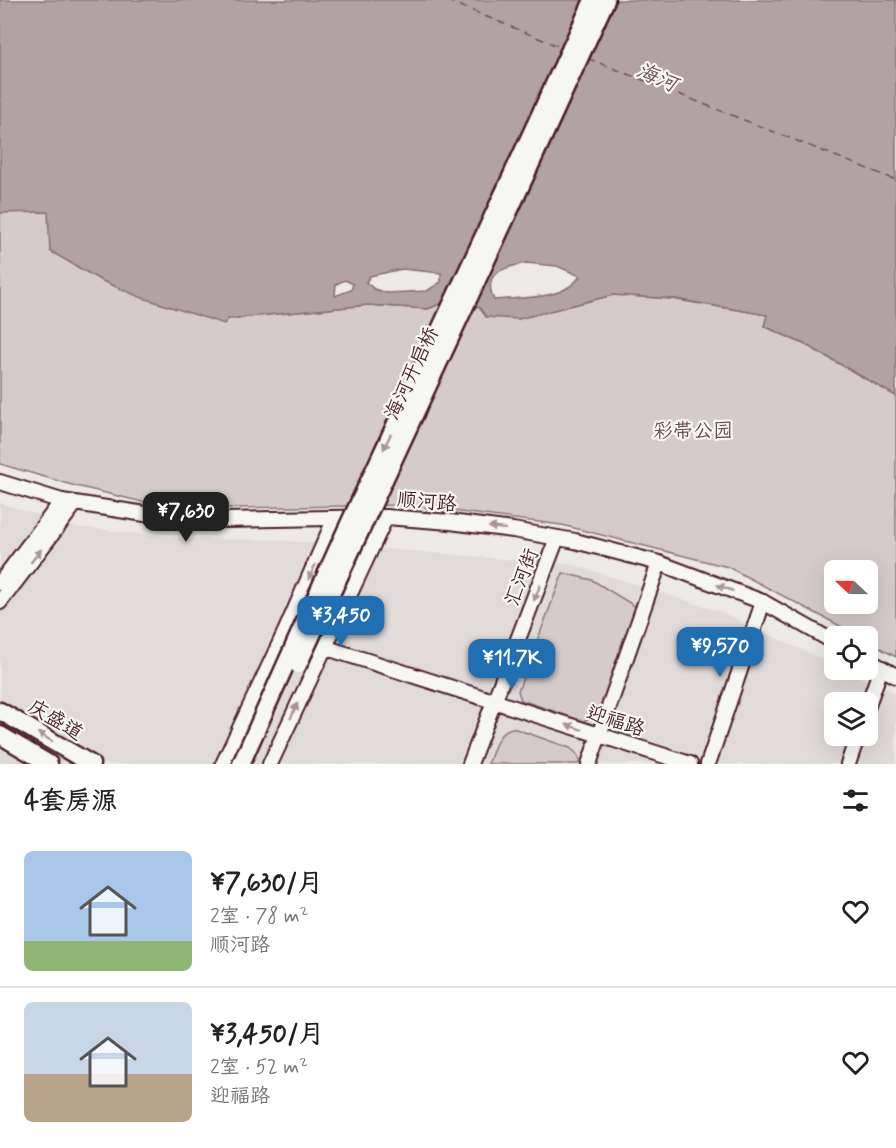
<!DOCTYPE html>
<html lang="zh">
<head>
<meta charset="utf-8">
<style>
	body { margin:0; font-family:Mynerve,"LXGW WenKai TC",sans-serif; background:#f6f6f6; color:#222; height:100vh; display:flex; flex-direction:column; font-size:22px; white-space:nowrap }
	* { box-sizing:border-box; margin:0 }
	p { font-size:20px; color:#767676 }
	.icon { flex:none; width:33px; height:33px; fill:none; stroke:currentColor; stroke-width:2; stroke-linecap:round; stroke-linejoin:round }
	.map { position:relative; height:764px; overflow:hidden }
	.panel { display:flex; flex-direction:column; background:#fff; flex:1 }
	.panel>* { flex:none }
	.needle { width:39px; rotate:292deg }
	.fabs { position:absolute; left:824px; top:560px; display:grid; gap:12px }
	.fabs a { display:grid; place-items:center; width:54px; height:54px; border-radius:9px; background:#fff; box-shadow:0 6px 24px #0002; font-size:30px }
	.price { position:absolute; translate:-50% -51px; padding:0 14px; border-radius:12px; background:#1f6fb2; color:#fff; font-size:20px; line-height:39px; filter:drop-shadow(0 2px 3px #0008) }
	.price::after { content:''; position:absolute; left:50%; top:36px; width:18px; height:14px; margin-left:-9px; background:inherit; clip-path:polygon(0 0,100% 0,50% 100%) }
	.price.current { background:#222; color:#fff }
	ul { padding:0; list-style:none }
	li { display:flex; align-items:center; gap:18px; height:150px; padding:0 24px }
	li+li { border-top:2px solid #e0e0e0 }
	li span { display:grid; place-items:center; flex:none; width:168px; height:120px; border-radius:9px; color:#555 }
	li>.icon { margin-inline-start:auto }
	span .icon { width:72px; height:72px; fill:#fffc; stroke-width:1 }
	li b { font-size:26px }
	h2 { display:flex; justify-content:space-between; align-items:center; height:72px; padding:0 24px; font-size:26px }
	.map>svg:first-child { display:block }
	.built { fill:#e0dad8; fill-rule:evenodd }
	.green { fill:#d4cbca; stroke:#8f757a; stroke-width:1.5; fill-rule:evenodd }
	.water { fill:#b1a2a3; stroke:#886e73; stroke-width:1.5; fill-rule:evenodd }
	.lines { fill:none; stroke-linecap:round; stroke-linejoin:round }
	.ferry { stroke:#6e4d55; stroke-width:1.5; stroke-dasharray:8 6; stroke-linecap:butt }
	.minor-casing { stroke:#4a1f2b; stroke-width:18 }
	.major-casing { stroke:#4a1f2b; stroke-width:21 }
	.minor { stroke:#f6f6f2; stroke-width:14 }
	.major { stroke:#f6f6f2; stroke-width:16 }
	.major-bridge-casing { stroke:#4a1f2b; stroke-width:21; stroke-linecap:butt }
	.major-bridge { stroke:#f6f6f2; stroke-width:16 }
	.oneway { fill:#a99598 }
	.labels { text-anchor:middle; stroke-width:4.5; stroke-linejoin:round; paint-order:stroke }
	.street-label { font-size:20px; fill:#4a1f2b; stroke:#f6f6f2 }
	.park-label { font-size:20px; fill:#6c4a53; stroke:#f6f6f2 }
	.water-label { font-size:21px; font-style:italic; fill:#6e4d55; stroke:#f6f6f2 }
</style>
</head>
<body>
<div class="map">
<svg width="896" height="764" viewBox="0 0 896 764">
	<rect width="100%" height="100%" fill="#ece9e6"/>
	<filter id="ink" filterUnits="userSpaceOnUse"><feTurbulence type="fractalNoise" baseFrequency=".0167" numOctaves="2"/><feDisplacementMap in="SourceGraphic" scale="12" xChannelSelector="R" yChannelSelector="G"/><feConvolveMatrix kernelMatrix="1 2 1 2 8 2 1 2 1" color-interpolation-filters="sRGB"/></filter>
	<g filter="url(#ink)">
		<path class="built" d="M0,503L74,527L188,539L276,540L575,565L721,612L834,665V669H842L896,694V764H0ZM834,702H867V735H834Z"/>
		<g class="green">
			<path d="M0,160L228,319L368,305L428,309L442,303L480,307L518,319L613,295L671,299L768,315L764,326L808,346L896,396V657L867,641V636H859L728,567L562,525L406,505L172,509L72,485L0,464ZM834,570H867V603H834Z"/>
			<path d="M563,573L592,580L638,608L603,704L595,716L583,721L521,700L518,691Z"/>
			<path d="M513,728L570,748C576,752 581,757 579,764H488C494,750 497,730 513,728Z"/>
		</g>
		<path class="water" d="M0,0H896V396L808,346L764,326L767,315L676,299L613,295L518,319L486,317L479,307L442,303L428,309L368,305L228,319L224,324L140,297L100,280L50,251L48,212L0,213ZM526,263L557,266L580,276C564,301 521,297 494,300C481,272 505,267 526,263ZM402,269L441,273V282L427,291L387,293L374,289L366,282L370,276ZM345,280L353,284L351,290L335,296L336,284Z"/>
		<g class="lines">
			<g class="ferry">
				<path d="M446,0L563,48"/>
				<path d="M587,58L896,180"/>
			</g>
			<g class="minor-casing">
				<g id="minor">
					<path d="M0,482L62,501L145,514L225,520L386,517L450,522L513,530L575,541L659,563L763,602L834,642"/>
					<path d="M0,583L62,501"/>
					<path d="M0,602L75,504"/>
					<path d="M324,647L690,764"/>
					<path d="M867,660L896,676"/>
					<path d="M867,708L881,668"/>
					<path d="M223,764L285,632L335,518"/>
					<path d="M270,764L386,517"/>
					<path d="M470,764L557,538"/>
					<path d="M589,764L659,563"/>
					<path d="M708,764L763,602"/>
					<path d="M848,764L858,735"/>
				</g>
			</g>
			<g class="major-casing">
				<g id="major">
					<path d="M501,199L593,0"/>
					<path d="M512,205L606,0"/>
					<path d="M0,711L91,764"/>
					<path d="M0,735L49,764"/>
				</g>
			</g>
			<use href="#minor" class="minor"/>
			<use href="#major" class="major"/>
			<g class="major-bridge-casing">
				<g id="major-bridge">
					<path d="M298,665L512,205"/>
					<path d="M241,764L342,539L501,199"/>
				</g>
			</g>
			<use href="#major-bridge" class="major-bridge"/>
		</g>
		<defs><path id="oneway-solid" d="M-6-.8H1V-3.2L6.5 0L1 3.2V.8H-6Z" transform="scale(1.5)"/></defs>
		<g class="oneway">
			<use href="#oneway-solid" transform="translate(387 442) rotate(115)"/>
			<use href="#oneway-solid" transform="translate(497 528) rotate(-173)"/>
			<use href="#oneway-solid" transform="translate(36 556) rotate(-52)"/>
			<use href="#oneway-solid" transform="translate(312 572) rotate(114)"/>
			<use href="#oneway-solid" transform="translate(725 588) rotate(-159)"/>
			<use href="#oneway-solid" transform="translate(537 593) rotate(112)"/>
			<use href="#oneway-solid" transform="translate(294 711) rotate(-65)"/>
			<use href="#oneway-solid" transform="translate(574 727) rotate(-162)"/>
			<use href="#oneway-solid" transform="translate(45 737) rotate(-149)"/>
		</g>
	</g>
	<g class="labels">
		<g class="street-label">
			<text transform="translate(411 373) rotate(-65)" y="7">海河开启桥</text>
			<text transform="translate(427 501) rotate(5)" y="7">顺河路</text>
			<text transform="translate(521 577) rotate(-69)" y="7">汇河街</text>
			<text transform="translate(56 719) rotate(31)" y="7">庆盛道</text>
			<text transform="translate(616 720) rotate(18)" y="7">迎福路</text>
		</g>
		<g class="park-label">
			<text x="693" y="437">彩带公园</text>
		</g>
		<g class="water-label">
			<text transform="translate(657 77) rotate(23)" y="7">海河</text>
		</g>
	</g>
</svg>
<div class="fabs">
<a><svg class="needle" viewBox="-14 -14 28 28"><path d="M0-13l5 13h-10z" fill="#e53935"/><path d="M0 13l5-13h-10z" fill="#767676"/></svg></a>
<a><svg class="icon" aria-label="locate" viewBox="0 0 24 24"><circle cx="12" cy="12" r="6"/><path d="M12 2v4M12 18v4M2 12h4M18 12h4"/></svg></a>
<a><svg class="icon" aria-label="layers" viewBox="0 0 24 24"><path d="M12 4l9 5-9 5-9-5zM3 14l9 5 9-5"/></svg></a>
</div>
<b class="price current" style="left:186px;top:543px">¥7,630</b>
<b class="price" style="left:341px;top:647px">¥3,450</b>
<b class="price" style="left:720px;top:678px">¥9,570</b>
<b class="price" style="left:512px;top:690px">¥11.7K</b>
</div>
<section class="panel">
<h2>4套房源<svg class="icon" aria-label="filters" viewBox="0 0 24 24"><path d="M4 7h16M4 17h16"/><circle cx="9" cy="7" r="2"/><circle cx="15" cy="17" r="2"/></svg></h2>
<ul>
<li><span style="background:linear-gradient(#a9c7e8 75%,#8fb573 0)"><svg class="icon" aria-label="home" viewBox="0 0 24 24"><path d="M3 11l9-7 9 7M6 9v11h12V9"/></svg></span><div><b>¥7,630/月</b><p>2室 · 78 m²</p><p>顺河路</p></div><svg class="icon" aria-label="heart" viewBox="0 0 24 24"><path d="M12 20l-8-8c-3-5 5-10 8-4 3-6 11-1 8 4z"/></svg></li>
<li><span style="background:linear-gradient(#c9d6e8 60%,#b9a48a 0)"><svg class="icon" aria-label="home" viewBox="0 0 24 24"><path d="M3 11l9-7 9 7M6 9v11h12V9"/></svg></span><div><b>¥3,450/月</b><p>2室 · 52 m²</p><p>迎福路</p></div><svg class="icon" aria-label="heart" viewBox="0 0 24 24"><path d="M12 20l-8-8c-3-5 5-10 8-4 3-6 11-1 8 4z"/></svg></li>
</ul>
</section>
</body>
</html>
